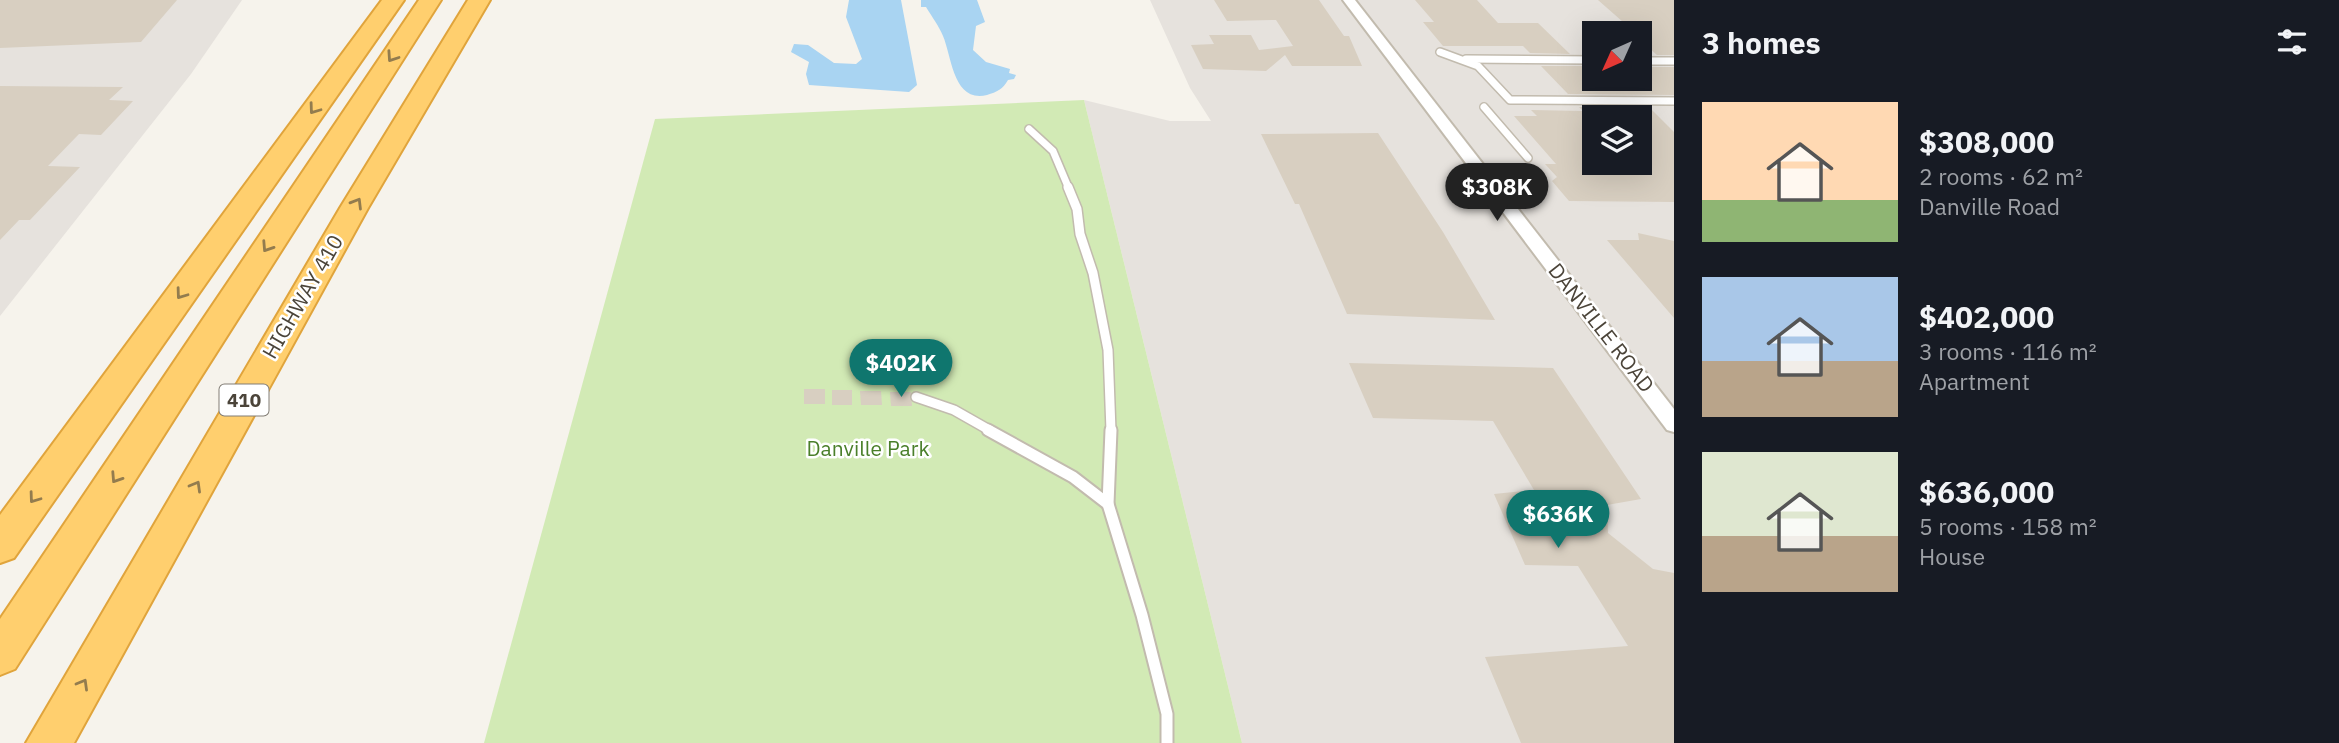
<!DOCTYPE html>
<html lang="en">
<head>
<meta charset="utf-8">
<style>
	body { margin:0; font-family:"IBM Plex Sans",sans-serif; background:#242831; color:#f1f3f6; height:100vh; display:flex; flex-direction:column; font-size:26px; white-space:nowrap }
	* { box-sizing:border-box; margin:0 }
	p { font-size:23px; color:#9ea1a6 }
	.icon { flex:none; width:38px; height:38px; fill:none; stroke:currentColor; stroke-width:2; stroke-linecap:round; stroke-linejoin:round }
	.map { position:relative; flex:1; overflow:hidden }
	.panel { display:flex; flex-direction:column; background:#171b24; width:665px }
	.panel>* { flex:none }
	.needle { width:46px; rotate:225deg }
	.tools { position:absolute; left:1582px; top:21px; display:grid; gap:14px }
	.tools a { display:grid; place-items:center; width:70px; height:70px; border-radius:0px; background:#171b24; box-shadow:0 7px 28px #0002; font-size:35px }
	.price { position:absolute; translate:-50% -60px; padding:0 16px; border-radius:24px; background:#0f766e; color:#fff; font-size:23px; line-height:46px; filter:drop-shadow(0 2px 4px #0008) }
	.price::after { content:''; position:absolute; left:50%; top:42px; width:21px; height:16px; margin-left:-10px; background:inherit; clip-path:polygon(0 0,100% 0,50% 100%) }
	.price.active { background:#222; color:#fff }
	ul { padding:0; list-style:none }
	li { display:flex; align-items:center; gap:21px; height:175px; padding:0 28px }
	li span { display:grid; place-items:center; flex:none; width:196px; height:140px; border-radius:0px; color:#555 }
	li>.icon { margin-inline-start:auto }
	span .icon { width:84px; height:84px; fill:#fffc; stroke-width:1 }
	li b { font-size:30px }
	h2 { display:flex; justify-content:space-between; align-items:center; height:84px; padding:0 28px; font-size:30px }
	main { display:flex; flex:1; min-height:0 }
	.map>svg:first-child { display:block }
	.industrial { fill:#e6e2dd; fill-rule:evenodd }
	.green { fill:#d2eab5 }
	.water { fill:#a9d4f2 }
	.building { fill:#d8cfc1; fill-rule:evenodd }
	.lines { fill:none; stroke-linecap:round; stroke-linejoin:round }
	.service-far2-casing { stroke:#c2bbae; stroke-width:10 }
	.service-far1-casing { stroke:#c2bbae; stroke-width:12 }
	.service-casing { stroke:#c2bbae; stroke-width:15 }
	.minor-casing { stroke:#c2bbae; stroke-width:4 }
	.motorway-casing { stroke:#e0a43c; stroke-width:4 }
	.service-far2 { stroke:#fff; stroke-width:7 }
	.service-far1 { stroke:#fff; stroke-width:9 }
	.service { stroke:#fff; stroke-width:11 }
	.minor { fill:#fff; fill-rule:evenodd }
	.motorway { fill:#ffcf6e; fill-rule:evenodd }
	.oneway { stroke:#937c4e }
	.labels { text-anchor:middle; stroke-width:5; stroke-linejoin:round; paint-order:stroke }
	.shield { fill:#fff; stroke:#817c74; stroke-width:2 }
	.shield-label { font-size:19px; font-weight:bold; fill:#4b4439 }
	.street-label { font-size:21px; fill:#4b4439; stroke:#fff }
	.park-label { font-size:21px; fill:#4a7f2a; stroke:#fff }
</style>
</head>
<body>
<main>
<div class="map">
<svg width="1674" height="743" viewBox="0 0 1674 743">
	<rect width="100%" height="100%" fill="#f6f3ec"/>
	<g class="industrial">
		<path d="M0,0H242L191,74L0,316Z"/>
		<path d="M1150,0H1674V743H1242L1084,100L1170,121H1211L1190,88ZM1594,33H1640V79H1594ZM1594,117H1640V163H1594Z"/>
	</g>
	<path class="green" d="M1084,100L1242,743H484L655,119Z"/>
	<g class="water">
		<path d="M849,0H901L917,85L909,92L809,85L806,74L809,62L791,52L794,44L808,45L834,63L856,64L862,59L846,17Z"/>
		<path d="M921,0H977L985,22L976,26L973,50L986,62L1010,69L1009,73L1016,75L1014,79L1008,80C1003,89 997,92 987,95C953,103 952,57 943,36C939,26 932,17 926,7H921Z"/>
	</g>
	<g class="building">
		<path d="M0,0H177L141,42L0,48Z"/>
		<path d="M1214,0H1319L1344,36H1349L1362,66H1292L1285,55L1266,71L1203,69L1191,45L1214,44L1209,35H1251L1259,50L1293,46L1276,20L1227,21Z"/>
		<path d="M1415,0H1477L1498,23H1538L1570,54L1530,53L1523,46H1443L1423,22H1434Z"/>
		<path d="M1598,0H1674V55H1657L1640,40V33H1631V29Z"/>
		<path d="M1541,66H1594V79H1640V67H1674V95L1568,94Z"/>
		<path d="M0,86L123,87L109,100L133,101L101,135L79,134L48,166L80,167L30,220H19L0,240Z"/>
		<path d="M1579,107H1649L1674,132V202L1569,201L1552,181L1557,177L1545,164H1556L1514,116H1537L1531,110L1583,111ZM1594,117H1640V165L1594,164Z"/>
		<path d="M1378,133L1443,232L1495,320L1347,314L1299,204H1295L1261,134Z"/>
		<path d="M1638,233L1674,241V318L1607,240H1639Z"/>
		<path d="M1349,363L1553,368L1641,499L1607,505L1608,533L1653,569L1674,573V743H1521L1485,657L1628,646L1578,566L1525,565L1494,494L1534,490L1493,421L1373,418Z"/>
		<rect x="804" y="389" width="21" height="15"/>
		<rect x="832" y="390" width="20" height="15"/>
		<path d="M860,391H881L882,405H861Z"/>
		<path d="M890,392H911L912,406H891Z"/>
	</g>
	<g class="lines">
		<g class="service-far2-casing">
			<g id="service-far2">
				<path d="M1440,52L1478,66L1510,100L1674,101"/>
				<path d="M1466,59L1594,60"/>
				<path d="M1640,61H1674"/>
				<path d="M1484,107L1528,158"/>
				<path d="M1029,129L1053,151L1069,189"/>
			</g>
		</g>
		<g class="service-far1-casing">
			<g id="service-far1">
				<path d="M1068,187L1077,209L1080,234L1093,273L1108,350L1111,431"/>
				<path d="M916,397L954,410L991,431"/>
			</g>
		</g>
		<g class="service-casing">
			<g id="service">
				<path d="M988,430L1073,477L1108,504"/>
				<path d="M1111,430L1108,504L1142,615L1167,714V743"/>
			</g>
		</g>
		<g class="minor-casing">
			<path id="minor" d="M1343,0H1355L1674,409V432L1667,430Z"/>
		</g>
		<g class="motorway-casing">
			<g id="motorway">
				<path d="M382,0H404L14,558L0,563V515Z"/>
				<path d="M419,0H441L15,669L0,675V619Z"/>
				<path d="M468,0H490L368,208L74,743H26L340,208Z"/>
			</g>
		</g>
		<use href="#service-far2" class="service-far2"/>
		<use href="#service-far1" class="service-far1"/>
		<use href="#service" class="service"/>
		<use href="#minor" class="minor"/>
		<use href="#motorway" class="motorway"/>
	</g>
	<defs><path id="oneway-chevron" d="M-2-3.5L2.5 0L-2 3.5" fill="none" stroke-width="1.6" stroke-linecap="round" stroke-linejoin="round" transform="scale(1.75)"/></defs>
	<g class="oneway">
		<use href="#oneway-chevron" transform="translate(392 57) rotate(124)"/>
		<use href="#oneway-chevron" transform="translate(314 109) rotate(126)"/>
		<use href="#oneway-chevron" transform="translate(357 203) rotate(-59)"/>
		<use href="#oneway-chevron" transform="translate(267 247) rotate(123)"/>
		<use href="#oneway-chevron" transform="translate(181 294) rotate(126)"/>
		<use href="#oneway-chevron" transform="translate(116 478) rotate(123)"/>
		<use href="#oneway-chevron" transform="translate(196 486) rotate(-60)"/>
		<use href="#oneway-chevron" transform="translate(34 498) rotate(126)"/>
		<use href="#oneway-chevron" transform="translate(83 684) rotate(-60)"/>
	</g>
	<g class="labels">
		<rect class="shield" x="219.5" y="384.5" width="49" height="31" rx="5"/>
		<g class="shield-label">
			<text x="244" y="407">410</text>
		</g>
		<g class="street-label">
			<text transform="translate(303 297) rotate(-60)" y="7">HIGHWAY 410</text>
			<text transform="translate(1601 328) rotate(52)" y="7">DANVILLE ROAD</text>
		</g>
		<g class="park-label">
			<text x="868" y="456">Danville Park</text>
		</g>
	</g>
</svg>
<div class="tools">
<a><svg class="needle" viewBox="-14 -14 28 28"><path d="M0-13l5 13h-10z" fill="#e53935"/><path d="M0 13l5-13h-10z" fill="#9ea1a6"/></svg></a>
<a><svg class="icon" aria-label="layers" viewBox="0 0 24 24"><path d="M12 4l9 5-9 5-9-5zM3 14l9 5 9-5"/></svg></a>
</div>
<b class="price active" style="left:1497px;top:223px">$308K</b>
<b class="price" style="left:901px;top:399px">$402K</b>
<b class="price" style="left:1558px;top:550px">$636K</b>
</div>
<section class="panel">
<h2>3 homes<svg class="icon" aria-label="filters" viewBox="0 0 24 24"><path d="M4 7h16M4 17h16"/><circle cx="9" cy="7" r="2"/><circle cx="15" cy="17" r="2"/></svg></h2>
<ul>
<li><span style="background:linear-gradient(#ffd9b3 70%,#8fb573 0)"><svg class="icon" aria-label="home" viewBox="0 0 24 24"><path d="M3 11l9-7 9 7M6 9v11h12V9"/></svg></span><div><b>$308,000</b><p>2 rooms · 62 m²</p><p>Danville Road</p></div></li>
<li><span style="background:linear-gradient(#a9c7e8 60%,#b9a48a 0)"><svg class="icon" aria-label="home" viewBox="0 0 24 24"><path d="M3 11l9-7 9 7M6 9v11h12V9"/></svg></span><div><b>$402,000</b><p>3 rooms · 116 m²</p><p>Apartment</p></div></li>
<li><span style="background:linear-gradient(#dfe7d0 60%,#b9a48a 0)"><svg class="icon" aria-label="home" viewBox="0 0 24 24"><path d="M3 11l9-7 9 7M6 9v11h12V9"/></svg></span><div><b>$636,000</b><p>5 rooms · 158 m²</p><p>House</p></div></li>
</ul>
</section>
</main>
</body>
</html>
